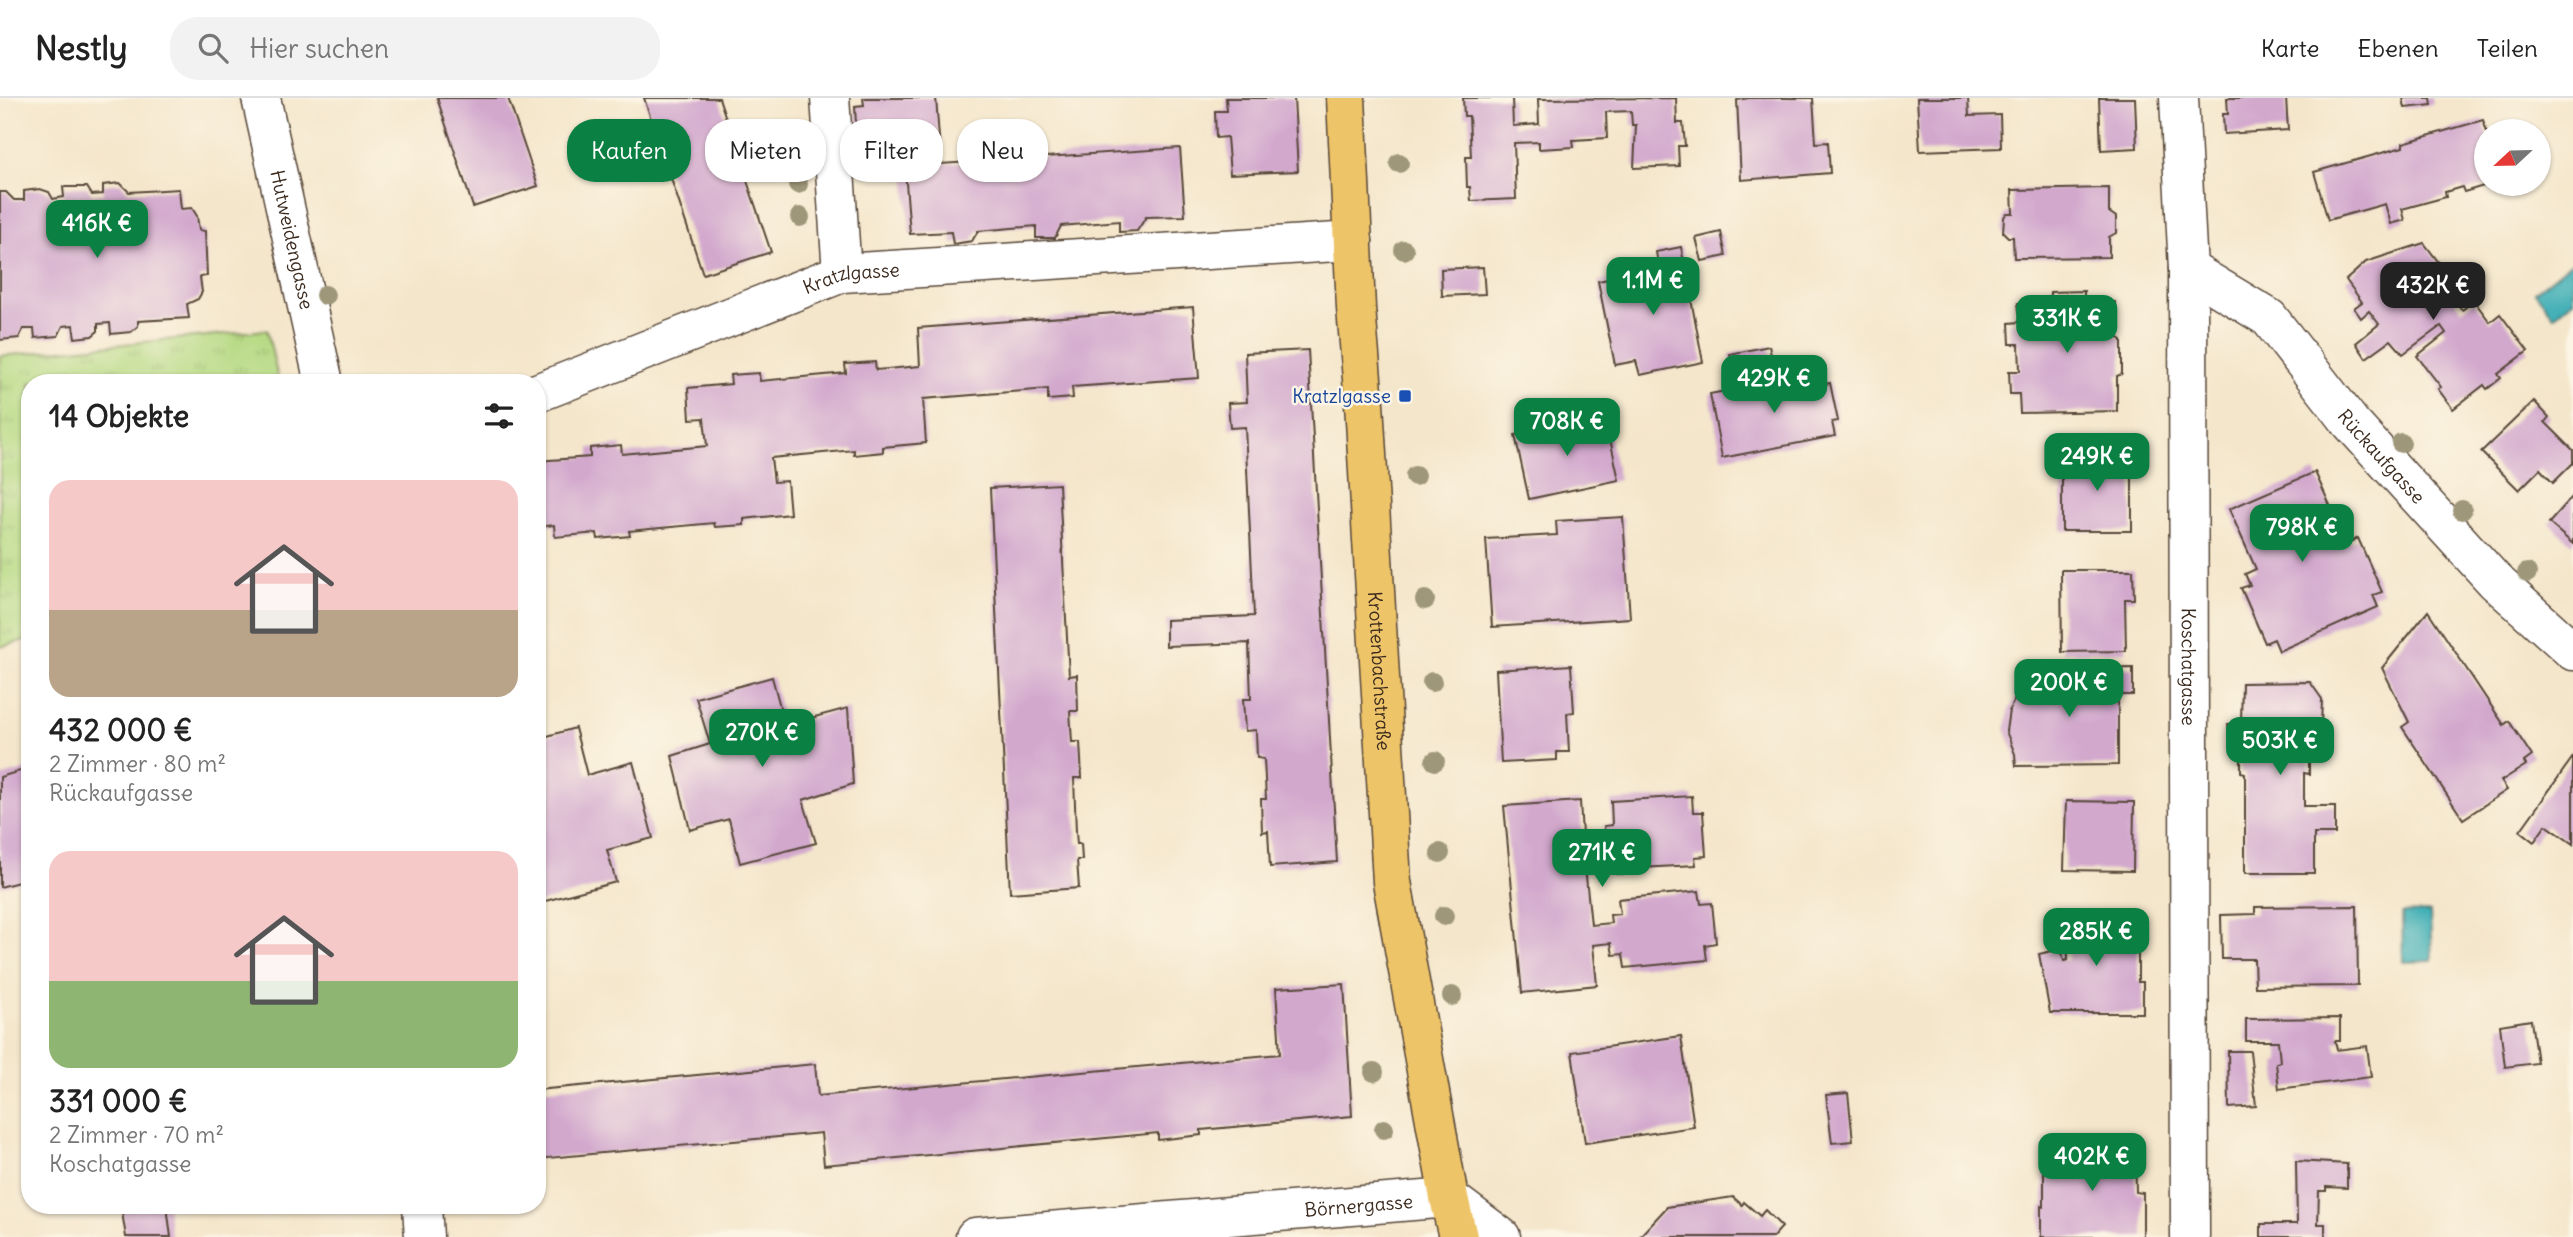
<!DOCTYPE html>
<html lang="de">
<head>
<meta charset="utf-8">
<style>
	body { margin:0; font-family:Delius,sans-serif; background:#f2f2f2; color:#222; height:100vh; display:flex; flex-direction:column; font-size:26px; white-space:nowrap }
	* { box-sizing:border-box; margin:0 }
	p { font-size:23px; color:#767676 }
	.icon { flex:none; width:38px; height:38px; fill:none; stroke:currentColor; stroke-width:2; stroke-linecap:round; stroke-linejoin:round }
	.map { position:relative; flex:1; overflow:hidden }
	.drawer { position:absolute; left:21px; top:276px; width:525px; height:840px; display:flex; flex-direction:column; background:#fff; border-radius:28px; box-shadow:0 2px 5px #0004 }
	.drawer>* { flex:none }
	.guide { position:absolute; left:567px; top:21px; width:665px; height:63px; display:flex; gap:14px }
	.needle { width:46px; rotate:248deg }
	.tools { position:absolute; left:2474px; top:21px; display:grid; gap:14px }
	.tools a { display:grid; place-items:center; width:77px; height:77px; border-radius:50%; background:#fff; box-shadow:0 2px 5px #0004; font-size:35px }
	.price { position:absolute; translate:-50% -60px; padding:0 16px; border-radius:14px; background:#0b8043; color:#fff; font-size:23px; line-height:46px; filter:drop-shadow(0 2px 4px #0008) }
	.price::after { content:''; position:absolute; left:50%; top:42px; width:21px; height:16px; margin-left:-10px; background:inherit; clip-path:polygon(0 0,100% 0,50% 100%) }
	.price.on { background:#222; color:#fff }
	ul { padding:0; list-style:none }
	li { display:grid; align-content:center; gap:14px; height:371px; padding:0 28px }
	li span { display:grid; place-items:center; height:217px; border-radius:21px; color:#555 }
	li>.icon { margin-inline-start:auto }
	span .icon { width:126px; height:126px; fill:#fffc; stroke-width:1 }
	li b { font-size:30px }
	h2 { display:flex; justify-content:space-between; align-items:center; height:84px; padding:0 28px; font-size:30px }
	.pill { padding:0 24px; border-radius:28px; background:#fff; box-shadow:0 2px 5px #0004; font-size:24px; line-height:63px }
	.pill.on { background:#0b8043; color:#fff }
	header { display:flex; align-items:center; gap:42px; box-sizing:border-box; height:98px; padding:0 35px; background:#fff; border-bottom:2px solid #e0e0e0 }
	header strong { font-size:33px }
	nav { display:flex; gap:38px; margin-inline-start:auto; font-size:24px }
	.search { width:490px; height:63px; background:#f2f2f2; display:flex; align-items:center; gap:18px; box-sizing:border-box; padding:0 24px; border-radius:28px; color:#767676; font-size:26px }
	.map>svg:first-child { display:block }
	.grass { fill:url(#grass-tufts); stroke:#788250; stroke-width:2 }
	.water { fill:#3caeb5; stroke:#3c6c6a; stroke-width:2 }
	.building { fill:#d2a8cd }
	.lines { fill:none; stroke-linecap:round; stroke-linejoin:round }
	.minor-casing { stroke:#574638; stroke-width:41 }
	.major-casing { stroke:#574638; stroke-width:41 }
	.minor { stroke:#fff; stroke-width:38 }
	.major { stroke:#eec469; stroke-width:38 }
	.tree { fill:#9f977a }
	.transit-dot { fill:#1a4fb4; stroke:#fcf5e5; stroke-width:2.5 }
	.labels { text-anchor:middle; stroke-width:5; stroke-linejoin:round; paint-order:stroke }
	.street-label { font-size:19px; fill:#3b2a1e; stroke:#fcf5e5 }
	.transit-label { font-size:19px; fill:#164399; stroke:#fcf5e5; text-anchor:end }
</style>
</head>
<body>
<header>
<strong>Nestly</strong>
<div class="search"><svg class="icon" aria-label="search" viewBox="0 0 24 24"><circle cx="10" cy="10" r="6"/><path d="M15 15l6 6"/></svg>Hier suchen</div>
<nav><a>Karte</a><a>Ebenen</a><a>Teilen</a></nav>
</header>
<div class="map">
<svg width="2573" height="1139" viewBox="0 0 2573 1139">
	<defs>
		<pattern id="grass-tufts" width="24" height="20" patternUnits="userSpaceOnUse" patternTransform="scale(1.75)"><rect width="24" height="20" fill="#b5d982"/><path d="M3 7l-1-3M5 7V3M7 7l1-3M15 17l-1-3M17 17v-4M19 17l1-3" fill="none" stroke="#9dba70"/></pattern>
	</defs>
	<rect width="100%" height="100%" fill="#fcf5e5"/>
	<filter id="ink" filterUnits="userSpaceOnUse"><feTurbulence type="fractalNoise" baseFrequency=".0143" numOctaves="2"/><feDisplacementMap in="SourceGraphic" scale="14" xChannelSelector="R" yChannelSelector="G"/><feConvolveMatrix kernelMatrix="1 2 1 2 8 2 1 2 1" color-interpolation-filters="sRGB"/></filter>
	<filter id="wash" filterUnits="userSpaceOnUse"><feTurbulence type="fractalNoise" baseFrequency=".00686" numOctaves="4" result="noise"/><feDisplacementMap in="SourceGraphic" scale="28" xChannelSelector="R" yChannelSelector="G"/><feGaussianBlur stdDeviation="1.57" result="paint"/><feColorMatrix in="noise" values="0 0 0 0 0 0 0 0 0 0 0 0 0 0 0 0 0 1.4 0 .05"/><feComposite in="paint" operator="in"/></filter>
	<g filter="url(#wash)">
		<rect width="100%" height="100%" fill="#f4e6cb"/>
		<path class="grass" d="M267,232L279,285H30V541L0,549V258Z"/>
		<g class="water">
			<path d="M2573,163V202L2554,218L2535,194Z"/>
			<path d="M2430,814L2432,863L2403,864L2402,815Z"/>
		</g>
		<g id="blocks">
			<g class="building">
				<path d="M437,0H508L538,88L473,109Z"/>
				<path d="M644,0H719L771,154L703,176Z"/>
				<path d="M863,0H936L941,66L1180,50L1185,118L1146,119L1137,133L1119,134V123L1061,128L1055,140H1036V128L978,133L972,143L953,146L951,134L910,136L905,72L870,75L867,34L856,27L855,8L864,7Z"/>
				<path d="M1226,0H1294L1298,73L1230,76L1227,39L1216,40L1215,13H1227Z"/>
				<path d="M1463,0H1512L1513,28L1539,26L1538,1L1676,0L1677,25H1683L1685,48H1678L1679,68L1634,70L1636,27H1632L1631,13L1606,14L1607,40L1573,42L1574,49L1539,51V44L1514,45L1516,101L1471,103L1470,89H1467L1466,59H1471L1469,18H1464Z"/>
				<path d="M1749,0H1813L1816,45L1828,44L1830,75L1741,82L1737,2Z"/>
				<path d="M1917,0H1968L1969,18L2000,17L2001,50L1920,53Z"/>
				<path d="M2099,0H2135L2137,50L2101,52Z"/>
				<path d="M2227,0H2286L2288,32L2224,36L2223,16H2228Z"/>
				<path d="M2403,0H2431L2432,7L2405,10Z"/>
				<path d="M2483,22L2487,34V87L2464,94L2462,89L2445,94L2446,99L2402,111L2405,122L2391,126L2385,106L2328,122L2314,74L2403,49V45Z"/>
				<path d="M120,85L129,94L179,91L181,111L192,110L197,118L199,132L205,133L207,178L200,179L202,194L198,201L187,206L189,220L138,223V228L131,234L111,236L110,225L98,226V233L92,238L75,240L73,227L63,228L58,238L35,240L34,231H23L19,240L0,242V94H6L14,102H24V93L40,91L49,94L53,101L64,99L63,89H87L92,97L103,96V87Z"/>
				<path d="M2109,90V114L2116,119V135L2109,139V159L2014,160L2013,139H2008L2003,134L2004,119L2007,115H2013L2012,92Z"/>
				<path d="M1721,134L1726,158L1702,163L1696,140Z"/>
				<path d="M2424,145L2447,175L2454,170L2465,186L2450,196L2462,212L2474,203L2490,224L2500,216L2528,253L2498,276L2501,280L2487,291L2484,287L2453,311L2438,291L2441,289L2417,258L2446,235L2441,228L2403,256L2391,242L2366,260L2356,245L2379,226L2369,213L2361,220L2354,210L2362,204L2346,182L2366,164Z"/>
				<path d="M1681,149L1703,264L1640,277L1636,263L1615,267L1598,183L1659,171L1656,154Z"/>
				<path d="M1483,169L1485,196L1442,198L1441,171Z"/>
				<path d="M2084,193V204H2115L2117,239L2122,242V276L2117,278V313L2020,315L2019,296H2010L2009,273H2020L2019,246H2010L2009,225L2020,224L2018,205H2050V194Z"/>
				<path d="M1193,209L1199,280L1072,289L1073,300L1048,302V291L923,301L926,345L883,349V354L854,357V352L771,360L774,384L787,383L790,416L744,421V427L715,429L714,425L629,433L630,438L598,441L597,435L555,439L554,427L537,429V363L590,359V350L621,347L622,356L707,348L704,320L690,321L688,290L731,286L730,277L759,275L760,283L846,275L845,266L875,264L876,272L920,268L918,230Z"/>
				<path d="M1769,248L1774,270L1735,278L1730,256Z"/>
				<path d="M1308,252L1337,764L1270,769L1268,733L1262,734L1261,701H1266L1264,661L1257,660L1256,632L1245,633L1243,601H1251L1249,545L1166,548V522L1254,518L1245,329L1230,330L1228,305L1247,304L1245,255Z"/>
				<path d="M1823,274L1825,286L1830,285L1838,323L1832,324L1835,338L1722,360L1710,296Z"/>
				<path d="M2534,303L2549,319L2545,324L2573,352V365L2553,385L2540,371L2519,392L2481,354Z"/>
				<path d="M1605,318L1619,382L1529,401L1515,337Z"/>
				<path d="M2068,357H2132V433H2062V363H2068Z"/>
				<path d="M2315,374L2342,434L2345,433L2350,444L2358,440L2382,494L2373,497L2378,509L2279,553L2274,541L2265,545L2241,490L2250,487L2245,476L2256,471L2229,411Z"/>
				<path d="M1059,386L1069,578L1077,577L1078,613H1070L1072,644H1080L1082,680H1074L1076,734L1077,746H1081L1082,762H1077L1079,790L1010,795L990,390Z"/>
				<path d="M2573,398V446L2549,425Z"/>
				<path d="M1623,419L1630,520L1492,529L1486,441L1557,437L1556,423Z"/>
				<path d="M2061,472H2133L2134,501H2125L2126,553L2062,554Z"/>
				<path d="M2428,513L2504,627L2509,623L2532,658L2524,664L2526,667L2501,683L2507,692L2463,721L2402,629L2409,624L2382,570Z"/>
				<path d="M1571,567L1574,614L1567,615L1569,654H1557V662L1501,665L1496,572Z"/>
				<path d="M2133,570V597H2118V667L2016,668L2015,656L2006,633L2009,612L2015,601L2014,588H2055V571Z"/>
				<path d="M772,579L785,627L848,610L853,686L803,702L816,745L740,765L729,721L690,732L672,658L710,646L696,600Z"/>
				<path d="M2310,584L2322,601L2321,628H2309V676L2304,675V708H2335V736H2314V775H2245V675L2241,674V636H2229L2228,626H2241L2242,585Z"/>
				<path d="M575,630L587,677L633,664L653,740L607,752L616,784L538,805L537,641Z"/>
				<path d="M2573,659V746L2546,727L2534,744L2520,733Z"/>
				<path d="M30,670V781L0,789V679Z"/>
				<path d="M1692,698L1693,714H1703L1706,758L1695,759L1696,767L1639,770V775L1616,776L1615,766H1606V758L1584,759L1591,827L1611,825L1610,817L1620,816L1618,801L1699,793L1701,806L1712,805L1716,845L1705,847L1707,862L1625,870L1623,856L1613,857L1611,845L1593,847L1597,887L1522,895L1504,708L1580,703L1582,737L1605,736L1604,728L1612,727L1611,703Z"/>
				<path d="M2066,703L2134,704L2133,773L2064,772Z"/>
				<path d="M2357,808L2358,888L2255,889L2254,861H2222L2221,817L2255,816V809Z"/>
				<path d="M2067,818H2138V884H2143V915H2050L2039,856L2061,851L2064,863L2068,862Z"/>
				<path d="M1344,886L1352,1018L1201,1032V1037L1158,1042V1035L824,1067L821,1035L537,1061V992L815,966L818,998L1280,956L1276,890Z"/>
				<path d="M2340,920V943H2335L2337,952L2367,948L2371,979L2279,991L2276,965L2280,964L2278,943H2246V921Z"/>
				<path d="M2531,922L2537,965L2505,969L2500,927Z"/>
				<path d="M1681,938L1694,1029L1585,1045L1572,954Z"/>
				<path d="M2228,953H2250L2256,1008L2229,1010Z"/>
				<path d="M1848,995L1853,1043L1832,1045L1826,997Z"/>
				<path d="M2080,1046H2135L2136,1094L2143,1095V1139H2041V1108L2044,1109V1052H2080Z"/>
				<path d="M2296,1063L2347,1066V1090L2326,1089V1093H2319L2318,1126H2325V1139H2261V1126H2297Z"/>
				<path d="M1733,1099L1742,1107L1744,1104L1760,1118L1765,1112L1782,1129L1773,1139H1639L1667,1109Z"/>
				<path d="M121,1108H167L171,1139H126Z"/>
			</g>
		</g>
	</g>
	<g filter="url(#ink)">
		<use href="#blocks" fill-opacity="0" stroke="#574638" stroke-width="2"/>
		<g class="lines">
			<g class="minor-casing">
				<g id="minor">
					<path id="s1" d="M261,0L324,285"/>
					<path d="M830,0L842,175"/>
					<path id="s2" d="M2179,0L2188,171L2190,1139"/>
					<path id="s3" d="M2188,171L2269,220L2351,325L2495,483L2573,553"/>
					<path id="s4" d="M537,295L842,175L1353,143"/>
					<path d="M422,1108L424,1139"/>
					<path id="s5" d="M975,1139L1449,1100L1501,1139"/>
				</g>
			</g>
			<g class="major-casing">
				<g id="major">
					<path id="s6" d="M1346,0L1356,210L1364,305L1392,784L1449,1100L1458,1139"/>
				</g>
			</g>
			<use href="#minor" class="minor"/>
			<use href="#major" class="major"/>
		</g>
		<g class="tree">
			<circle cx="795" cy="43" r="10"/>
			<circle cx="1399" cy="65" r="10"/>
			<circle cx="798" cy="86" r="10"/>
			<circle cx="800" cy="119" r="10"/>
			<circle cx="1404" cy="152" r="10"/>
			<circle cx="325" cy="197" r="10"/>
			<circle cx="2401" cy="345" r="10"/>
			<circle cx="1415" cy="378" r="10"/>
			<circle cx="2462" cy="412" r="10"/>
			<circle cx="2527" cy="475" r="10"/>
			<circle cx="1425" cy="502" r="10"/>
			<circle cx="1432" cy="584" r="10"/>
			<circle cx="1435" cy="663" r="10"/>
			<circle cx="1440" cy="755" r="10"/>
			<circle cx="1444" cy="818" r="10"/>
			<circle cx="1452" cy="898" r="10"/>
			<circle cx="1374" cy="974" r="10"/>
			<circle cx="1384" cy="1031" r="10"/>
		</g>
	</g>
	<rect class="transit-dot" x="1398" y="291" width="14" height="14" rx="3.5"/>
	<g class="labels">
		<g class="street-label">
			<text dy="7" stroke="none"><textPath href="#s1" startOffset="145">Hutweidengasse</textPath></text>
			<text dy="7" stroke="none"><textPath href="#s4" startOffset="336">Kratzlgasse</textPath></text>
			<text dy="7" stroke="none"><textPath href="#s3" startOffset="273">Rückaufgasse</textPath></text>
			<text dy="7" stroke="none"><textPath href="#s2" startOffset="569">Koschatgasse</textPath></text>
			<text dy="7" stroke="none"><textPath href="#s6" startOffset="574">Krottenbachstraße</textPath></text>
			<text dy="7" stroke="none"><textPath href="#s5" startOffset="385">Börnergasse</textPath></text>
		</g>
		<g class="transit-label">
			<text x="1391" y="305">Kratzlgasse</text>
		</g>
	</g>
</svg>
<div class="tools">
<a><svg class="needle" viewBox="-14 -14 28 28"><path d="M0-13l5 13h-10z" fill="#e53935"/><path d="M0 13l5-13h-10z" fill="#767676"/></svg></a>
</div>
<b class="price" style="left:97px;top:162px">416K €</b>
<b class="price" style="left:1653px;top:219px">1.1M €</b>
<b class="price on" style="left:2433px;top:224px">432K €</b>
<b class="price" style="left:2067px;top:257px">331K €</b>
<b class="price" style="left:1774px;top:317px">429K €</b>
<b class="price" style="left:1567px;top:360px">708K €</b>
<b class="price" style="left:2097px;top:395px">249K €</b>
<b class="price" style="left:2302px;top:466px">798K €</b>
<b class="price" style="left:2069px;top:621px">200K €</b>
<b class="price" style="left:762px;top:671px">270K €</b>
<b class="price" style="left:2280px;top:679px">503K €</b>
<b class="price" style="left:1602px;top:791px">271K €</b>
<b class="price" style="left:2096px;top:870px">285K €</b>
<b class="price" style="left:2092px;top:1095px">402K €</b>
<div class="guide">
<a class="pill on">Kaufen</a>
<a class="pill">Mieten</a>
<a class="pill">Filter</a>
<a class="pill">Neu</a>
</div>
<section class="drawer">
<h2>14 Objekte<svg class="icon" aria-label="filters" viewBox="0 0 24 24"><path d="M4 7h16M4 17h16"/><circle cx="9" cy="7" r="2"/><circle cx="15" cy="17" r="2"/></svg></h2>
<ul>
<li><span style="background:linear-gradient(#f6c9c9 60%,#b9a48a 0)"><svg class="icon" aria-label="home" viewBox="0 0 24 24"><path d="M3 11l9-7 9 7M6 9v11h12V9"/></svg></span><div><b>432 000 €</b><p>2 Zimmer · 80 m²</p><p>Rückaufgasse</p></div></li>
<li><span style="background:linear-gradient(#f6c9c9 60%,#8fb573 0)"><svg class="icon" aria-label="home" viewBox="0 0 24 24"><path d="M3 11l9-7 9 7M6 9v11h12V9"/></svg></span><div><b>331 000 €</b><p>2 Zimmer · 70 m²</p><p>Koschatgasse</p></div></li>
</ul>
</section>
</div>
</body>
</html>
